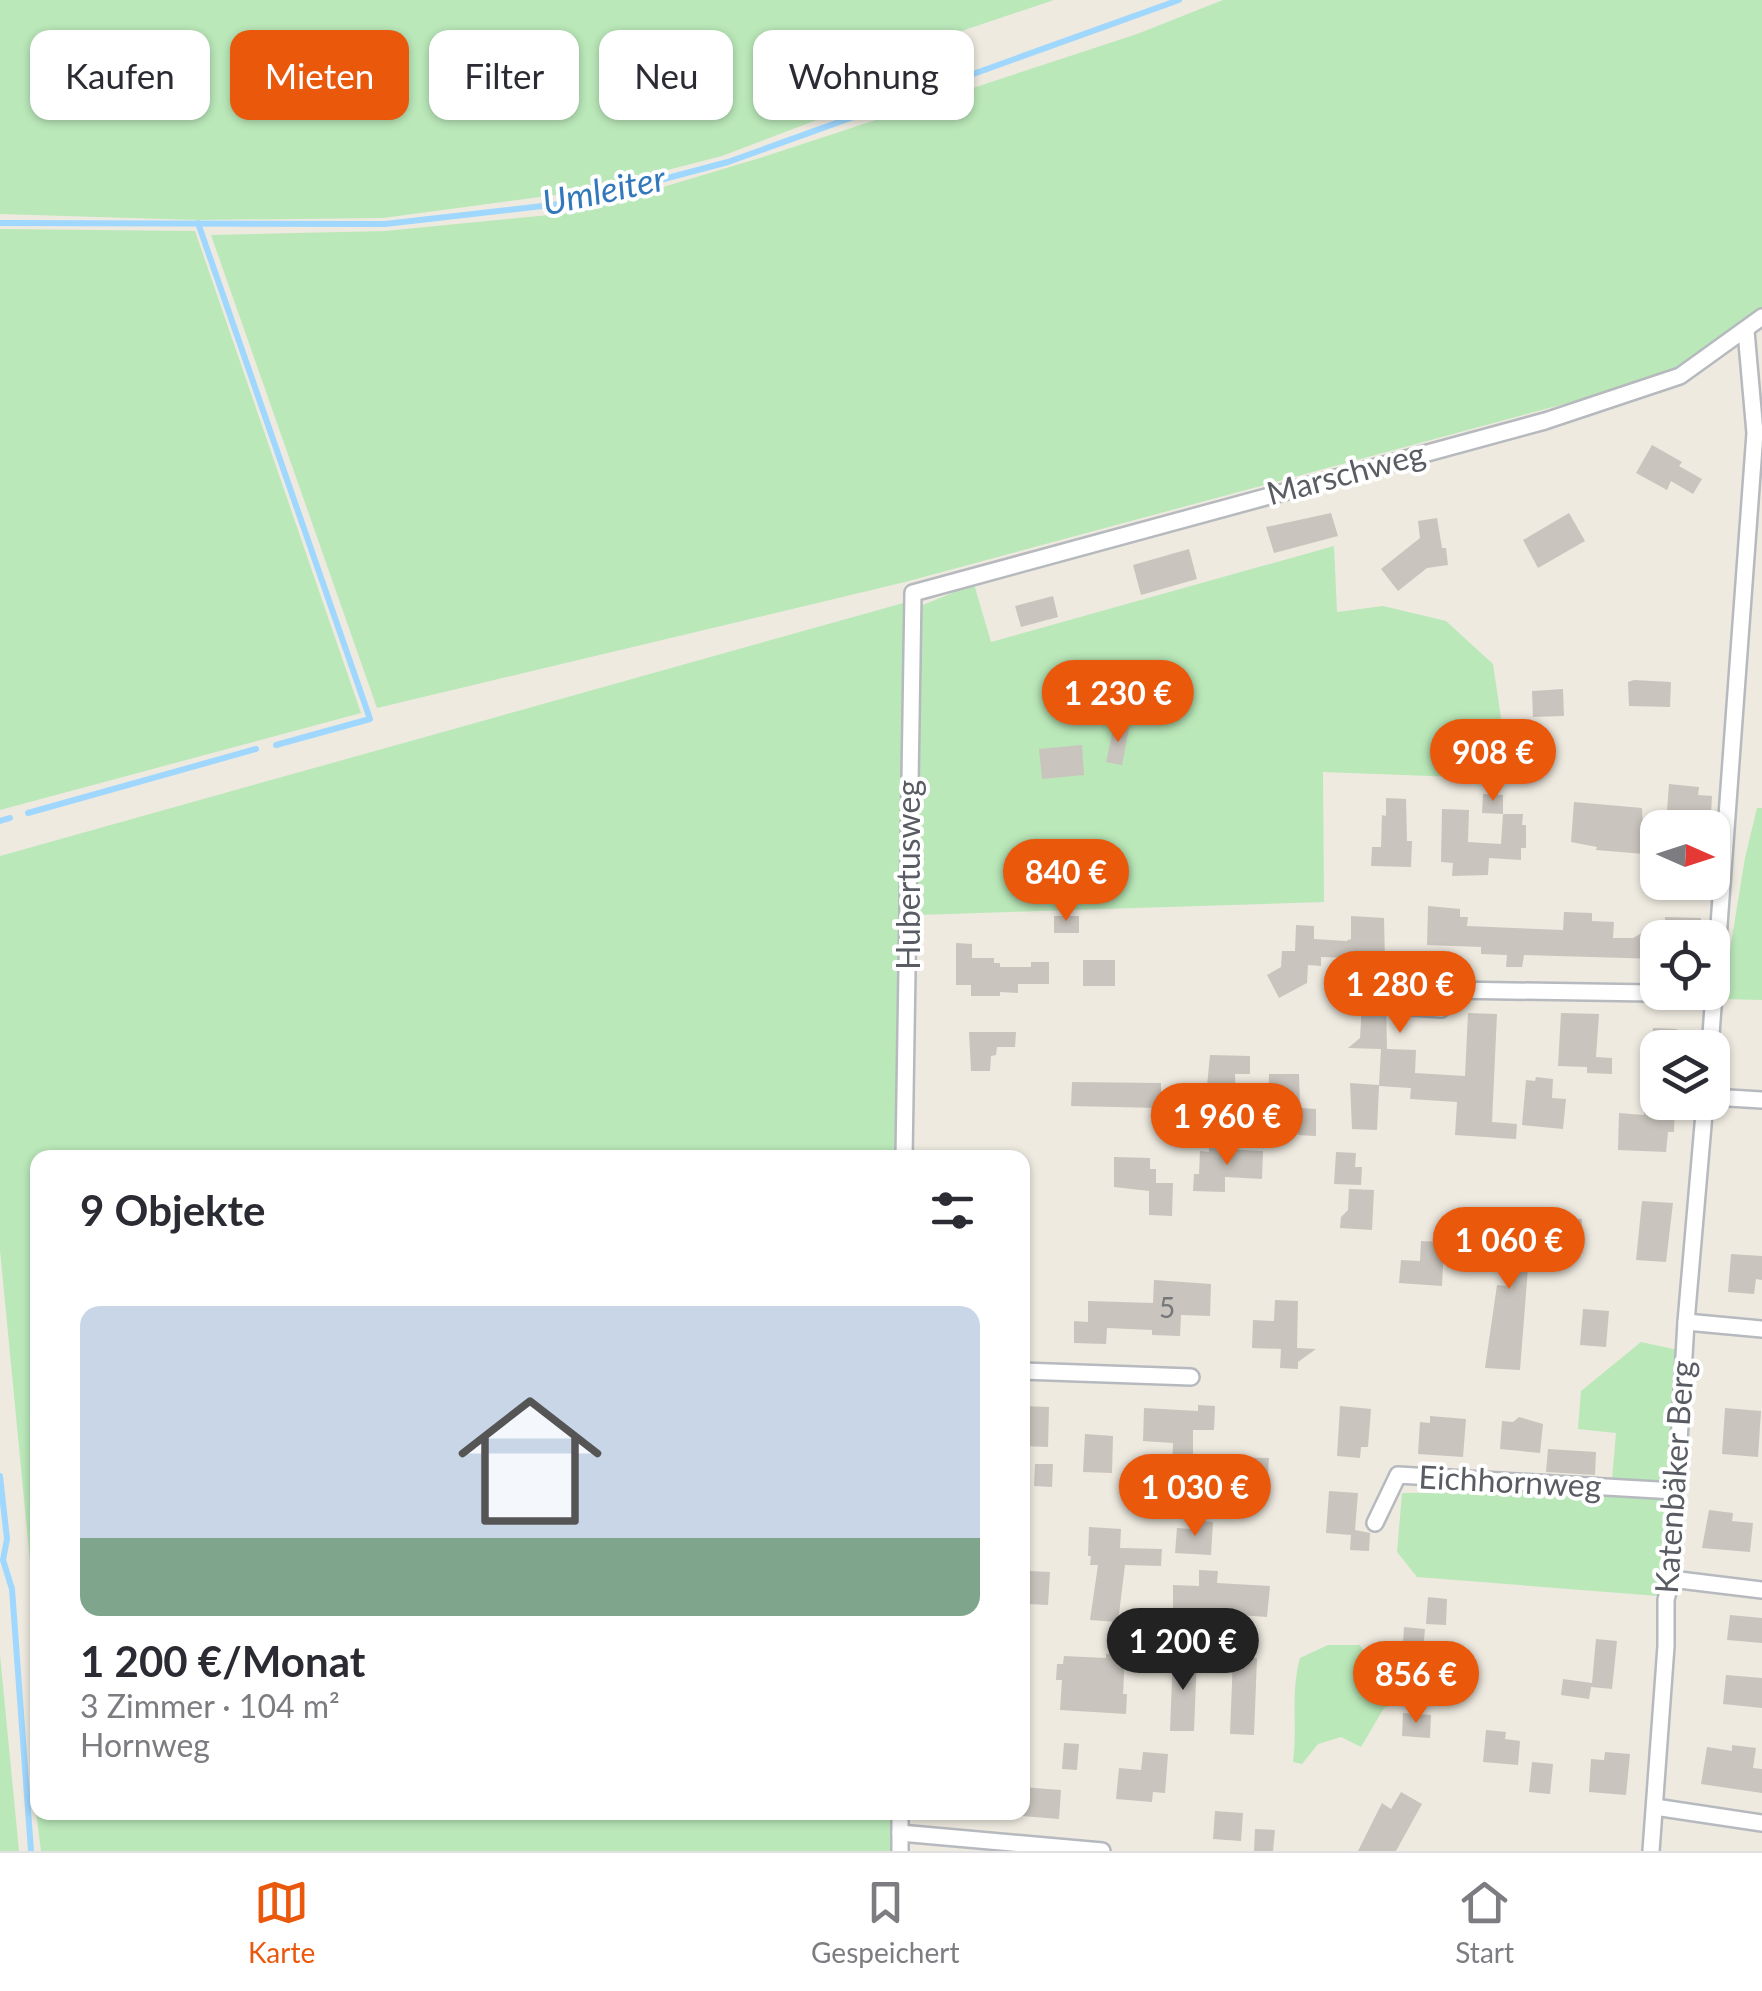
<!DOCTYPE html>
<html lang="de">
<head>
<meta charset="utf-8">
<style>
	body { margin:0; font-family:Lato,sans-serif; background:#f7f7f7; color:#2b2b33; height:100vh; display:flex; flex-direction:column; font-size:38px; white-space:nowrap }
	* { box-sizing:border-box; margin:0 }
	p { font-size:32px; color:#7c7c81 }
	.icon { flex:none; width:55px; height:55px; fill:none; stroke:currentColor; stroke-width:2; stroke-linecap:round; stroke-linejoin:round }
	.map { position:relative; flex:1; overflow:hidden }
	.sheet { position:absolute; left:30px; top:1150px; width:1000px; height:670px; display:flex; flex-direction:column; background:#fff; border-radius:20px; box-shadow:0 2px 8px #0004 }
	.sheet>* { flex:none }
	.hud { position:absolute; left:30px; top:30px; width:1000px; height:90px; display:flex; gap:20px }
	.needle { width:65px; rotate:93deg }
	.controls { position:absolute; left:1640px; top:810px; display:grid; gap:20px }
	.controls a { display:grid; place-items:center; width:90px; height:90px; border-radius:20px; background:#fff; box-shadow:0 2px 8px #0004; font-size:50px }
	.price { position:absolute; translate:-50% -85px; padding:0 22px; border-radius:35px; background:#ea580c; color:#fff; font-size:32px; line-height:65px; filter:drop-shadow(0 2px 5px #0008) }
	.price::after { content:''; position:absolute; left:50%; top:60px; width:30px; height:22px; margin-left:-15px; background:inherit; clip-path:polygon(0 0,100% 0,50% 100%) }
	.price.selected { background:#222; color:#fff }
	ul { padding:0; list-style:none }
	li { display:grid; align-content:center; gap:20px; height:530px; padding:0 50px }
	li+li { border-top:2px solid #e1e1e2 }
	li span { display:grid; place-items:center; height:310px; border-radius:20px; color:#555 }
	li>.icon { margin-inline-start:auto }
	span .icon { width:180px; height:180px; fill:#fffc; stroke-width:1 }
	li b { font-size:42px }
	h2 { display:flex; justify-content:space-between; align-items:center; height:120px; padding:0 50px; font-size:42px }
	.chip { padding:0 35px; border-radius:20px; background:#fff; box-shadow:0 2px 8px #0004; font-size:35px; line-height:90px }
	.chip.selected { background:#ea580c; color:#fff }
	.menu { display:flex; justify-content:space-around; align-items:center; height:140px; border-top:2px solid #e1e1e2; background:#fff; font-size:28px; color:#7c7c81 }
	.menu a { display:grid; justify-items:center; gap:5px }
	.menu .selected { color:#ea580c }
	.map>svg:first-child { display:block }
	.green { fill:#bae8b9 }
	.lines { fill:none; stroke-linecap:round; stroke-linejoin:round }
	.stream { stroke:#9fd7ff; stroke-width:6 }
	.building { fill:#c9c4bd }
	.street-casing { stroke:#b6b9be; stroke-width:20 }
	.street { stroke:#fff; stroke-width:15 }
	.labels { text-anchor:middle; stroke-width:8; stroke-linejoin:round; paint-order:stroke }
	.number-label { font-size:28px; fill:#75777a }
	.street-label { font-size:32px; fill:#595d63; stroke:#fff }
	.water-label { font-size:35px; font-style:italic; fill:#3278bb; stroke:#fff }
</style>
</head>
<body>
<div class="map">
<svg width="1762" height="1851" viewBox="0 0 1762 1851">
	<rect width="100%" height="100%" fill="#eeeae0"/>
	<g class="green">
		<path d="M0,0H1054L902,51L905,82L893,91L722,156L586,191L383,218L196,220L0,214Z"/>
		<path d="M1223,0H1762V310L1678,371L1605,393L905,582L377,708L211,235L385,231L580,212L763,157L1137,34Z"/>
		<path d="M0,229L195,231L361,713L0,810Z"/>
		<path d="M1334,546L1337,612L1383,606L1446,621L1493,664L1510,779L1323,772L1324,902L917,915L918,607L974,584L991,642Z"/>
		<path d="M907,602L897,1157L38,1158V1812H894L893,1851H41L32,1780L31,1572L0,1250V856Z"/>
		<path d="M1757,808H1762V1000L1722,999L1745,858Z"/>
		<path d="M1641,1342L1678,1350L1658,1596L1417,1577L1397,1552L1402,1493L1611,1491L1616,1433L1578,1429L1581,1391Z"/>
		<path d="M1328,1645H1360L1371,1666L1392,1673L1400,1685L1398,1702L1384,1708L1361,1747L1341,1737L1318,1744L1302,1764L1293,1762C1298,1726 1290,1694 1300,1658Z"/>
		<path d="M0,1655L19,1851H0Z"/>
	</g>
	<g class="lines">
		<g class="stream">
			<path d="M0,223L385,224L577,202L728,162L1179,0"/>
			<path d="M198,223L370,719L276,745"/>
			<path d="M28,813L256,749"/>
			<path d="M0,821L10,818"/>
			<path d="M0,1476L7,1539L3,1560L12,1589L31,1851"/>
		</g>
	</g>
	<g class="building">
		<path d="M1652,445L1682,462L1679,466L1702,479L1693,494L1671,481L1667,490L1636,473Z"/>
		<path d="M1331,513L1338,536L1274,553L1266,527Z"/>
		<path d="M1569,513L1585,541L1538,568L1523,540Z"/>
		<path d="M1437,518L1442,548H1446L1448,565L1427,568L1398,591L1381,569L1420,538L1418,521Z"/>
		<path d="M1189,549L1197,579L1141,595L1133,565Z"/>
		<path d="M1053,596L1058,617L1021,627L1015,606Z"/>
		<path d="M1634,680L1671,682L1670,707L1629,706L1628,682Z"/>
		<path d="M1563,689L1564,716L1533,717L1532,691Z"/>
		<path d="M1114,725L1129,728L1122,765L1106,762Z"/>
		<path d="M1082,745L1084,775L1042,779L1039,749Z"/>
		<path d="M1669,784L1699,787L1698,795L1712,796L1711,814L1667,811Z"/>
		<path d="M1483,794L1503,795V814L1482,813Z"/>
		<path d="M1386,798L1406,799L1407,841H1412L1411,867L1371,866L1372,847H1381L1382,815L1386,816Z"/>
		<path d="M1574,802L1642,808L1644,854L1596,850L1597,847L1571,842Z"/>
		<path d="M1442,809L1469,810L1468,842L1501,844L1503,814H1523L1522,825H1526V848H1521V860L1489,858L1488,875L1452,876L1453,863L1441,862Z"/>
		<path d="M1428,906L1460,909V917H1468L1467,926L1563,930L1564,912L1592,913V921L1614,922L1613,938H1643H1633L1665,920V917L1701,918V936L1658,938V959L1524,955L1522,967H1506L1507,955L1481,954V947L1427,945Z"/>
		<rect x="1054" y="916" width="25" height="17"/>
		<path d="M1351,916L1384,918L1387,1049L1416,1050L1415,1073L1465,1076L1468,1013L1497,1014L1492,1122L1517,1124L1516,1139L1455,1135L1457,1102L1410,1099L1411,1088L1379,1086L1377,1130L1352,1129L1350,1083L1379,1085L1381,1049L1348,1048L1360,1038L1362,1005L1349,994L1367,995L1368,962H1356V958L1321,957V966L1308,965L1307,983L1279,998L1267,975L1281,967L1282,951H1295L1296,925L1314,926V939L1346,941L1351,939Z"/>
		<path d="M956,943L972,944V958H994V963H1000V967H1031V962H1049V984H1018V993L1000,992V996H971V985H956Z"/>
		<rect x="1083" y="960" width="32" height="26"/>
		<path d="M1561,1013L1599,1014L1596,1057L1612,1058V1074L1587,1073V1067L1558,1066Z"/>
		<path d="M1653,1028L1677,1029L1676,1048H1652Z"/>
		<path d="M969,1032H1016L1015,1047H997L996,1055L991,1056L990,1071H971Z"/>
		<path d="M1210,1055L1250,1056V1074H1235L1236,1096H1206Z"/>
		<path d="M1269,1074H1299L1300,1108L1316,1109V1136L1298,1135V1113H1268Z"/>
		<path d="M1536,1077L1553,1079L1552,1098L1566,1099L1563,1129L1522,1125L1526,1080L1535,1081Z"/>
		<path d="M1072,1082L1161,1083V1094L1182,1095L1181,1112H1160V1108L1071,1106Z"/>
		<path d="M1644,1102H1675L1674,1132H1668L1666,1152L1618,1150L1619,1113L1644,1115Z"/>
		<path d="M1209,1148L1263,1151L1262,1179L1225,1177V1192L1193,1191L1194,1174H1199L1200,1151L1209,1152Z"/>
		<path d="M1336,1152L1356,1153L1355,1167H1362L1361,1185L1334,1184Z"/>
		<path d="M1114,1157L1150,1158V1169H1156V1183H1173L1172,1216L1149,1215V1191L1114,1187Z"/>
		<path d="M1349,1189L1374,1190L1372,1230L1340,1228L1341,1217L1348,1210Z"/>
		<path d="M1642,1201L1673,1203L1666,1262L1636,1260Z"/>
		<path d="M1485,1210L1514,1211L1513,1234L1537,1236L1536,1256L1529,1255L1520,1370L1485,1368L1497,1285L1509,1286L1511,1244L1484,1243Z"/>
		<path d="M1554,1217L1582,1219L1580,1251L1546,1249L1549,1222Z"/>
		<path d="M1421,1241L1444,1242L1442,1286L1399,1283L1401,1260L1420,1261Z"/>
		<path d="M1731,1254L1762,1256V1280L1756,1279L1754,1294L1728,1292Z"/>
		<path d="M1154,1280L1211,1284L1210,1316L1181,1315L1180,1336L1152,1335V1330L1107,1328L1106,1344L1074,1343V1321L1088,1322V1301L1153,1303Z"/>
		<path d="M1275,1300L1298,1301L1297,1348L1316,1349L1298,1362V1369L1280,1368L1281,1349L1252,1348L1253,1320L1274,1321Z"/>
		<path d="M1583,1309L1609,1311L1606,1347L1580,1345Z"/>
		<path d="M1198,1405L1215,1406L1214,1430H1193V1473L1172,1472L1173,1443L1143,1441L1144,1408L1198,1411Z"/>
		<path d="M1022,1406L1049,1407L1048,1447L1022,1446Z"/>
		<path d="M1340,1406L1371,1409L1368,1447H1361L1360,1458L1337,1456Z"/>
		<path d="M1725,1408L1761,1411L1758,1457L1722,1454Z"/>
		<path d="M1430,1416L1466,1419L1463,1457L1418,1454L1420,1422L1430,1423Z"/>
		<path d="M1519,1417L1543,1424L1540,1453L1500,1449L1502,1421L1513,1422Z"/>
		<path d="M1085,1434L1113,1436L1112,1473L1083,1472Z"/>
		<path d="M1548,1449L1596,1452L1595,1475L1546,1472Z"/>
		<path d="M1225,1457L1269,1458L1267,1488L1223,1487Z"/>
		<path d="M1035,1464H1053L1052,1487L1034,1486Z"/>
		<path d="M1329,1491L1358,1493L1355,1530L1370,1533L1369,1551L1350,1550L1351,1535L1326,1533Z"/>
		<path d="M1709,1510L1733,1513L1732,1521L1753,1523L1750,1552L1702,1548Z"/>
		<path d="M1191,1520L1213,1522L1211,1555L1175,1553L1177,1528L1191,1529Z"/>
		<path d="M1089,1527L1121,1529L1120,1548L1162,1549L1161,1566L1125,1565L1118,1622L1090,1620L1098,1565H1090L1091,1556H1088Z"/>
		<path d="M1199,1570L1218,1571L1217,1583L1270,1586L1267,1617L1173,1610V1585L1199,1586Z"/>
		<path d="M1029,1571L1050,1572L1048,1605L1027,1604Z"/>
		<path d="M1428,1597L1447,1599L1446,1625L1426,1624Z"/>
		<path d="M1730,1615L1762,1618V1643L1727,1640Z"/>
		<path d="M1404,1627L1425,1629L1422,1662L1402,1661Z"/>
		<path d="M1596,1639L1617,1641L1612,1689L1591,1687L1589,1699L1561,1695L1563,1679L1592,1683Z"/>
		<path d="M1106,1654L1125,1655L1123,1694H1127L1126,1714L1060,1710L1062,1680H1056L1057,1664H1063L1064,1656L1106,1658Z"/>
		<path d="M1173,1654L1197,1655L1194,1731H1170Z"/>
		<path d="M1233,1657L1257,1658L1254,1735L1230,1734Z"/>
		<path d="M1726,1675L1762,1678V1708L1723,1704Z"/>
		<path d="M1403,1713L1431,1715L1430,1738L1402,1736Z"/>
		<path d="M1486,1730L1506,1732L1505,1739L1520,1741L1518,1765L1483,1762Z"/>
		<path d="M1064,1743L1079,1744L1077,1770L1062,1769Z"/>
		<path d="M1732,1745L1756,1748L1753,1768L1762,1769V1793L1701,1784L1707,1747L1732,1751Z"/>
		<path d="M1143,1752L1168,1754L1165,1793L1153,1792L1152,1802L1116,1799L1119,1768L1141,1770Z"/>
		<path d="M1605,1752L1630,1754L1626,1795L1589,1792L1591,1759L1604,1760Z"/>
		<path d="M1532,1762L1553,1764L1550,1794L1529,1792Z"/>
		<path d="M1022,1787L1061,1790L1059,1819L1022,1816Z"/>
		<path d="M1401,1792L1422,1804L1396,1851H1358L1382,1803L1391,1809Z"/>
		<path d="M1215,1811L1243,1813L1241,1841L1213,1839Z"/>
		<path d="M1255,1829L1275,1830L1273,1851H1254Z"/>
	</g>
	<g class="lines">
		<g class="street-casing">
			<g id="street">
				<path d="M1451,990L1441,1009L1412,1007L1413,970L1443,972L1451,990L1715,994"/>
				<path d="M1710,1048L1755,433L1746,331"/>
				<path d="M1712,1097L1762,1100"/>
				<path d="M904,1158L913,593L1545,421L1680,376L1762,317"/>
				<path d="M1686,1322L1762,1329"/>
				<path d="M1022,1371L1191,1377"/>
				<path d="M1375,1523L1398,1475L1675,1491"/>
				<path d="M1671,1579L1762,1590"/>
				<path d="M1655,1807L1762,1823"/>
				<path d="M900,1833L1102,1851"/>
				<path d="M900,1851V1812"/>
				<path d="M1651,1851L1666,1646V1600L1671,1579L1686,1322L1705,1102"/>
			</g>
		</g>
		<use href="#street" class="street"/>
	</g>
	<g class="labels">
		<g class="number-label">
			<text x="1167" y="1318">5</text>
		</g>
		<g class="street-label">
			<text transform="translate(1346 474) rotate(-15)" y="11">Marschweg</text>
			<text transform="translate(909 875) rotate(-90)" y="11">Hubertusweg</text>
			<text transform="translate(1675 1477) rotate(-86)" y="11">Katenbäker Berg</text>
			<text transform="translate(1510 1482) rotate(3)" y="11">Eichhornweg</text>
		</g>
		<g class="water-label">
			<text transform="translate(604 191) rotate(-12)" y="12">Umleiter</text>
		</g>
	</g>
</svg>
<div class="controls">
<a><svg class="needle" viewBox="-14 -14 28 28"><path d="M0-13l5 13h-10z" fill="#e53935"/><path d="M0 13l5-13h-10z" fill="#7c7c81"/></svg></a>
<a><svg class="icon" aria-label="locate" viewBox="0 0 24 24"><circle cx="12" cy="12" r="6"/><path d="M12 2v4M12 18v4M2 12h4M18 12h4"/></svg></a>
<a><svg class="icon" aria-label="layers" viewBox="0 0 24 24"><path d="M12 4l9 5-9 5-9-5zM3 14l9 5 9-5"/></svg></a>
</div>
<b class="price" style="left:1118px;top:745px">1 230 €</b>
<b class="price" style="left:1493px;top:804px">908 €</b>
<b class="price" style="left:1066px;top:924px">840 €</b>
<b class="price" style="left:1400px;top:1036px">1 280 €</b>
<b class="price" style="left:1227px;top:1168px">1 960 €</b>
<b class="price" style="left:1509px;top:1292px">1 060 €</b>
<b class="price" style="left:1195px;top:1539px">1 030 €</b>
<b class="price selected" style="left:1183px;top:1693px">1 200 €</b>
<b class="price" style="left:1416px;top:1726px">856 €</b>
<div class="hud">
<a class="chip">Kaufen</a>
<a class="chip selected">Mieten</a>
<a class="chip">Filter</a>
<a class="chip">Neu</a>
<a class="chip">Wohnung</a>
</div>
<section class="sheet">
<h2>9 Objekte<svg class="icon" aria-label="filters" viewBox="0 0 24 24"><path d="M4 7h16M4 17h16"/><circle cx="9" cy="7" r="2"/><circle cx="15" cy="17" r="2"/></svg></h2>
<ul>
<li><span style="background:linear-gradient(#c9d6e8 75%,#7fa58c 0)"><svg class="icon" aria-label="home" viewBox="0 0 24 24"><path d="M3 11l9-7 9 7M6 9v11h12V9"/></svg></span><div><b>1 200 €/Monat</b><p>3 Zimmer · 104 m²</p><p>Hornweg</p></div></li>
</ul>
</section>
</div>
<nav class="menu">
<a class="selected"><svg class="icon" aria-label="map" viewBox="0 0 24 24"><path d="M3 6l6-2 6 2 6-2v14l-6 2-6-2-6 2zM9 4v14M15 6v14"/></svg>Karte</a>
<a><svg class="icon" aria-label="saved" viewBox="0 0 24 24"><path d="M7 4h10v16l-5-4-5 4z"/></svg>Gespeichert</a>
<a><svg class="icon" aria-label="home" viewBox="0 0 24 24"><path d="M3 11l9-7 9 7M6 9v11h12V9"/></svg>Start</a>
</nav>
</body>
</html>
